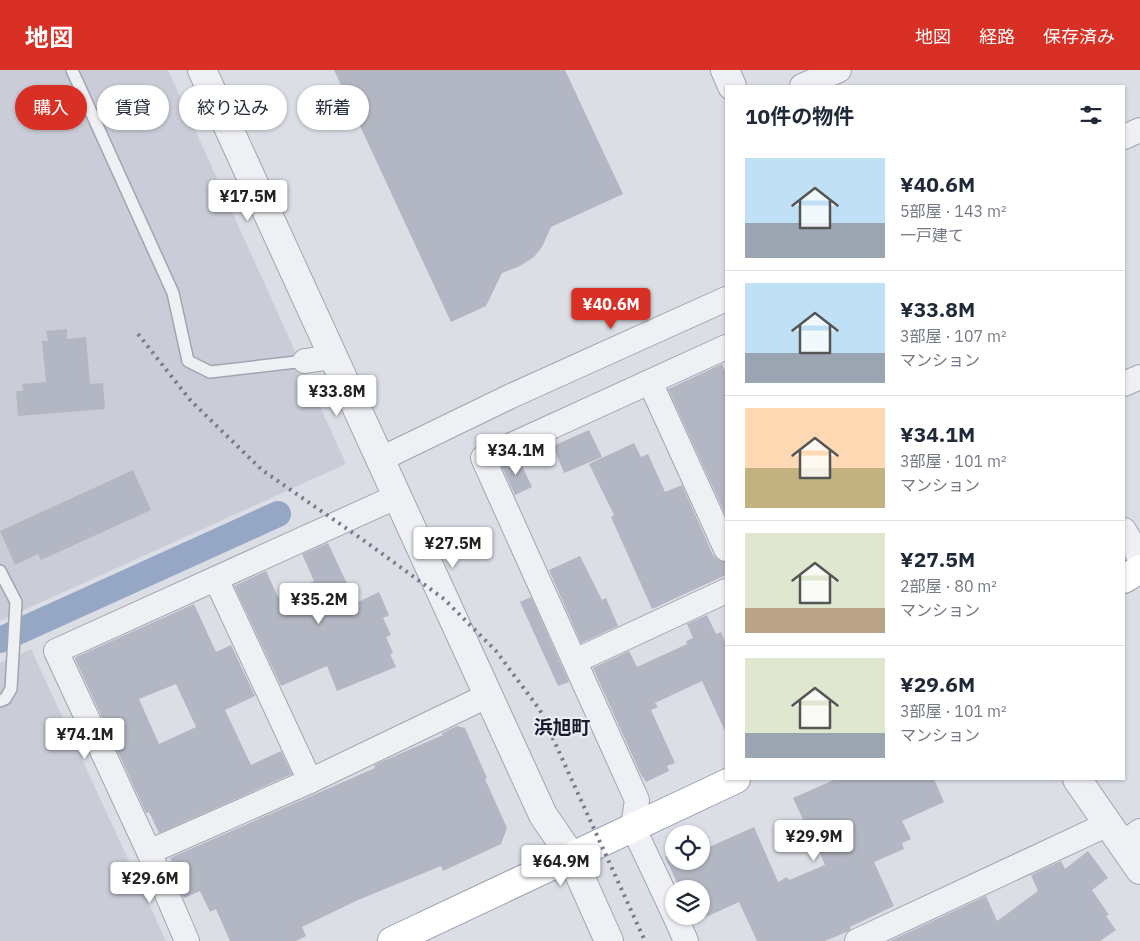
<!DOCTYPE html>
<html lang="ja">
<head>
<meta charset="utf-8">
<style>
	body { margin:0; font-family:"IBM Plex Sans","Noto Sans JP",sans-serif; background:#f6f6f7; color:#1f2937; height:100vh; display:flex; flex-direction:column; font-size:19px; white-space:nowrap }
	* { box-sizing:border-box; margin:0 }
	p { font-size:16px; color:#747a83 }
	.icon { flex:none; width:28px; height:28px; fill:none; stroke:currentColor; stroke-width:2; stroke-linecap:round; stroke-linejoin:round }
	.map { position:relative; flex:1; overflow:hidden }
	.side { position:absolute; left:725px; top:15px; width:400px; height:695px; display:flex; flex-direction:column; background:#fff; border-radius:0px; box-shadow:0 1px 4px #0004 }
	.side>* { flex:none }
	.guide { position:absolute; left:15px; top:15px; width:475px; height:45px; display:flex; gap:10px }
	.fabs { position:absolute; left:665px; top:755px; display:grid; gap:10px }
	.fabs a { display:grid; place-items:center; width:45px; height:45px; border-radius:50%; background:#fff; box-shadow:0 1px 4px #0004; font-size:25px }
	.price { position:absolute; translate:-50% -42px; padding:0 11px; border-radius:5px; background:#fff; color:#222; font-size:16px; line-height:32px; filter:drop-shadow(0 1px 2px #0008) }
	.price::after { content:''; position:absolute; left:50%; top:30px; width:15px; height:11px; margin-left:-8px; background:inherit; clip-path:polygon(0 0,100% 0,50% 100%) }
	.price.current { background:#d93025; color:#fff }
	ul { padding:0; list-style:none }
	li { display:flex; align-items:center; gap:15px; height:125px; padding:0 20px }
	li+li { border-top:1px solid #e0e1e3 }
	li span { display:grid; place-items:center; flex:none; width:140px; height:100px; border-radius:0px; color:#555 }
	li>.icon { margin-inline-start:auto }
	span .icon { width:60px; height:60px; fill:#fffc; stroke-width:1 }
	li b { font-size:21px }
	h2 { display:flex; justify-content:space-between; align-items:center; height:60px; padding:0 20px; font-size:21px }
	.pill { padding:0 18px; border-radius:22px; background:#fff; box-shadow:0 1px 4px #0004; font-size:18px; line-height:45px }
	.pill.current { background:#d93025; color:#fff }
	header { display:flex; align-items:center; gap:30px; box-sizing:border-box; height:70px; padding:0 25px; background:#d93025; color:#fff }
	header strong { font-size:24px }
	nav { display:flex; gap:28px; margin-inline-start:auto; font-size:18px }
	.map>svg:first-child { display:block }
	.built { fill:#cacdd8 }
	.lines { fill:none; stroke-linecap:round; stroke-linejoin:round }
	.canal { stroke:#96a7c6; stroke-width:26 }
	.building { fill:#b3b7c3; fill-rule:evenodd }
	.service-casing { stroke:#a2a5b0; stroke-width:14 }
	.minor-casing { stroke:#a2a5b0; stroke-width:26 }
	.tertiary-casing { stroke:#a2a5b0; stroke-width:30 }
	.primary-casing { stroke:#9ba1b1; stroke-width:30 }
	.service { stroke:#eef0f4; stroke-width:11 }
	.minor { stroke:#eef0f4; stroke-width:24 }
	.tertiary { stroke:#eef0f4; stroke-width:28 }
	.primary { stroke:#fff; stroke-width:28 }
	.rail { stroke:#757c8f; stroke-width:4; stroke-dasharray:2.5 5; stroke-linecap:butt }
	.labels { text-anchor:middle; stroke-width:4.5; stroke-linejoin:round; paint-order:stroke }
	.quarter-label { font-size:19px; font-weight:bold; fill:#181c2c; stroke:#ebedf4 }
</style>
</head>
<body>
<header>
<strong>地図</strong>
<nav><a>地図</a><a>経路</a><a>保存済み</a></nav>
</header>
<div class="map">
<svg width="1140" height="871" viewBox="0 0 1140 871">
	<rect width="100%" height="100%" fill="#dcdee6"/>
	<g class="built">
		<path d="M0,0H168L346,394L0,551Z"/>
		<path d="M31,579L166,871H0V593Z"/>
	</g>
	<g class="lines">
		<path class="canal" d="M0,570L278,444"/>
	</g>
	<g class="building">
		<path d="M334,0H565L623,124L551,157L542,177L534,187L520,196L502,203L486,236L451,252Z"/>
		<path d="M67,259V269L86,267L90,314L103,313L105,339L18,346L16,321H23L22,314L46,312L42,271H48L46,261Z"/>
		<path d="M722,294L726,303V446L668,319Z"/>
		<path d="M589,360L602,387L564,403L553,376Z"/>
		<path d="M634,373L641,387L648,384L665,422L682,415L713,485L718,490L726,492V505L652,539L611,447L614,445L589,394Z"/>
		<path d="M518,387L532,417L515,425L501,395Z"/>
		<path d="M133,400L151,440L41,490L38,484L15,495L0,461Z"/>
		<path d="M328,473L356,533L379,522L389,545L383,548L391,565L386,567L393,583L390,584L396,597L337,621L327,596L281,616L234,516L266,501L278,527L314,511L302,484Z"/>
		<path d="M580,486L602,530L606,528L618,556L581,573L549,500Z"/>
		<path d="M531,527L569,612L558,616L520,532Z"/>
		<path d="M194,534L216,582L231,575L255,626L225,640L251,695L281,681L292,704L159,763L149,742L146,743L75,589L76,587ZM176,614L196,657L159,674L139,629Z"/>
		<path d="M707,545L716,564L721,562L726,574V663L702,611L655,633L658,637L651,640L675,693L667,696L669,701L646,712L643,707H642L593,598L629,581L637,597L687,574L686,571L693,568L687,554Z"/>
		<path d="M457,656L465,658L487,708L485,709L507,758L501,774L443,801L441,796L358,830L302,857L306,866L296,871H230L216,839L210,842L200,821L184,828L168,792L172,791L170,788L375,698L374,695L443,665L442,663Z"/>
		<path d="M836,709H934L944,732L902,751L911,769L902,773L904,779L874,792L894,836L850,857L851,859L849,861L825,871H757L739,832L695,852L692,846H701V819H680L665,787L674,783V791H701V771L705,769L709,777L754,757L778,812L787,807L789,810L825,795L808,755L806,756L793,728Z"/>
		<path d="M1088,781L1108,808L1092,820L1109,845L1106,846L1116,860L1100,871H890L986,826L997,851L1038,821L1031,805L1061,791L1065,799Z"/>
	</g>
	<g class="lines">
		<g class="service-casing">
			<g id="service">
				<path d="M72,0L173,223L188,291L210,302L305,291"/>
				<path d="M0,501L16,532L11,619L5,629L0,631"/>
			</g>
		</g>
		<g class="minor-casing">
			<g id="minor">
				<path d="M802,16L839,0"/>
				<path d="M1124,67L1140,60"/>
				<path d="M305,291L332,287"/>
				<path d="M650,312L726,479"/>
				<path d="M1124,314L1140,307"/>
				<path d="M381,389L511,326L726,229"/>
				<path d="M1124,460L1140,488"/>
				<path d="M216,509L310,711"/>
				<path d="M575,591L726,521"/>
				<path d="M1122,774L1140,761"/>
				<path d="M149,782L310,711L487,626"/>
				<path d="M674,844L633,757L637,730L483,388L726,277"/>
				<path d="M675,846L686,871"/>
				<path d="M187,871L149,782L56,581L398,426"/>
				<path d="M857,871L1108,754"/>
			</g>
		</g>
		<g class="tertiary-casing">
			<g id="tertiary">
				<path d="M202,0L543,745L571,786L609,871"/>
				<path d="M725,0L732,16"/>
				<path d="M1077,709L1140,800"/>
			</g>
		</g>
		<g class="primary-casing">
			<g id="primary">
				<path d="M1124,509L1140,499"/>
				<path d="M392,871L736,709"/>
			</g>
		</g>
		<use href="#service" class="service"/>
		<use href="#minor" class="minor"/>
		<use href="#tertiary" class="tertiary"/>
		<use href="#primary" class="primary"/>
		<path class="rail" d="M138,264L191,331L262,400L366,472L444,529L496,581L540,640L645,871"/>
	</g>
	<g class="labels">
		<g class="quarter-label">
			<text x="562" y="664">浜旭町</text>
		</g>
	</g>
</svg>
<div class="fabs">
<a><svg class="icon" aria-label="locate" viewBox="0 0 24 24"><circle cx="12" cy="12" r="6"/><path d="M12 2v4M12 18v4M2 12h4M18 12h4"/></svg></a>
<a><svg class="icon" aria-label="layers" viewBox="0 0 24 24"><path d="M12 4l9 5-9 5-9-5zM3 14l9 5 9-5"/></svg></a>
</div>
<b class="price" style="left:248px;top:152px">¥17.5M</b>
<b class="price current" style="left:611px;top:260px">¥40.6M</b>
<b class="price" style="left:337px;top:347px">¥33.8M</b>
<b class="price" style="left:516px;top:406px">¥34.1M</b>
<b class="price" style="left:453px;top:499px">¥27.5M</b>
<b class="price" style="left:319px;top:555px">¥35.2M</b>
<b class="price" style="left:85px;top:690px">¥74.1M</b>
<b class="price" style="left:814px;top:792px">¥29.9M</b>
<b class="price" style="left:561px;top:817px">¥64.9M</b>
<b class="price" style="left:150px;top:834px">¥29.6M</b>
<div class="guide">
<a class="pill current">購入</a>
<a class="pill">賃貸</a>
<a class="pill">絞り込み</a>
<a class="pill">新着</a>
</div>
<section class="side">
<h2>10件の物件<svg class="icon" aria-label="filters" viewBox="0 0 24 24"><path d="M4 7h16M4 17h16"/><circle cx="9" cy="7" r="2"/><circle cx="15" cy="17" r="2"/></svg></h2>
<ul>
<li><span style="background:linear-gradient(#bfe0f5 65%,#9aa5b1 0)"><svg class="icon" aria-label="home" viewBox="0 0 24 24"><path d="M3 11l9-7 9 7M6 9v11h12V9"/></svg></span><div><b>¥40.6M</b><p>5部屋 · 143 m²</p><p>一戸建て</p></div></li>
<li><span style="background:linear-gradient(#bfe0f5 70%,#9aa5b1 0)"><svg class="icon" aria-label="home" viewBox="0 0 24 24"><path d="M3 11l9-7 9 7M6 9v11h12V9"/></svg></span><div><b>¥33.8M</b><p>3部屋 · 107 m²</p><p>マンション</p></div></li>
<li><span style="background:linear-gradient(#ffd9b3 60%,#c2b280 0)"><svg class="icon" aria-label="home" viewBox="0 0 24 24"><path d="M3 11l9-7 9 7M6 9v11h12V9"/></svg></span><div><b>¥34.1M</b><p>3部屋 · 101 m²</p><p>マンション</p></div></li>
<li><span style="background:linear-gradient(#dfe7d0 75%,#b9a48a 0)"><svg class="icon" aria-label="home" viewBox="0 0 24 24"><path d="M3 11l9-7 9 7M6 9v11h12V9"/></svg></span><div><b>¥27.5M</b><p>2部屋 · 80 m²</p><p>マンション</p></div></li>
<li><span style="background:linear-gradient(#dfe7d0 75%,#9aa5b1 0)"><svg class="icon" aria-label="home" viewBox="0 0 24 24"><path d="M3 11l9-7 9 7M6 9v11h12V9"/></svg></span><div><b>¥29.6M</b><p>3部屋 · 101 m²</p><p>マンション</p></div></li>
</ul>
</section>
</div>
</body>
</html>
